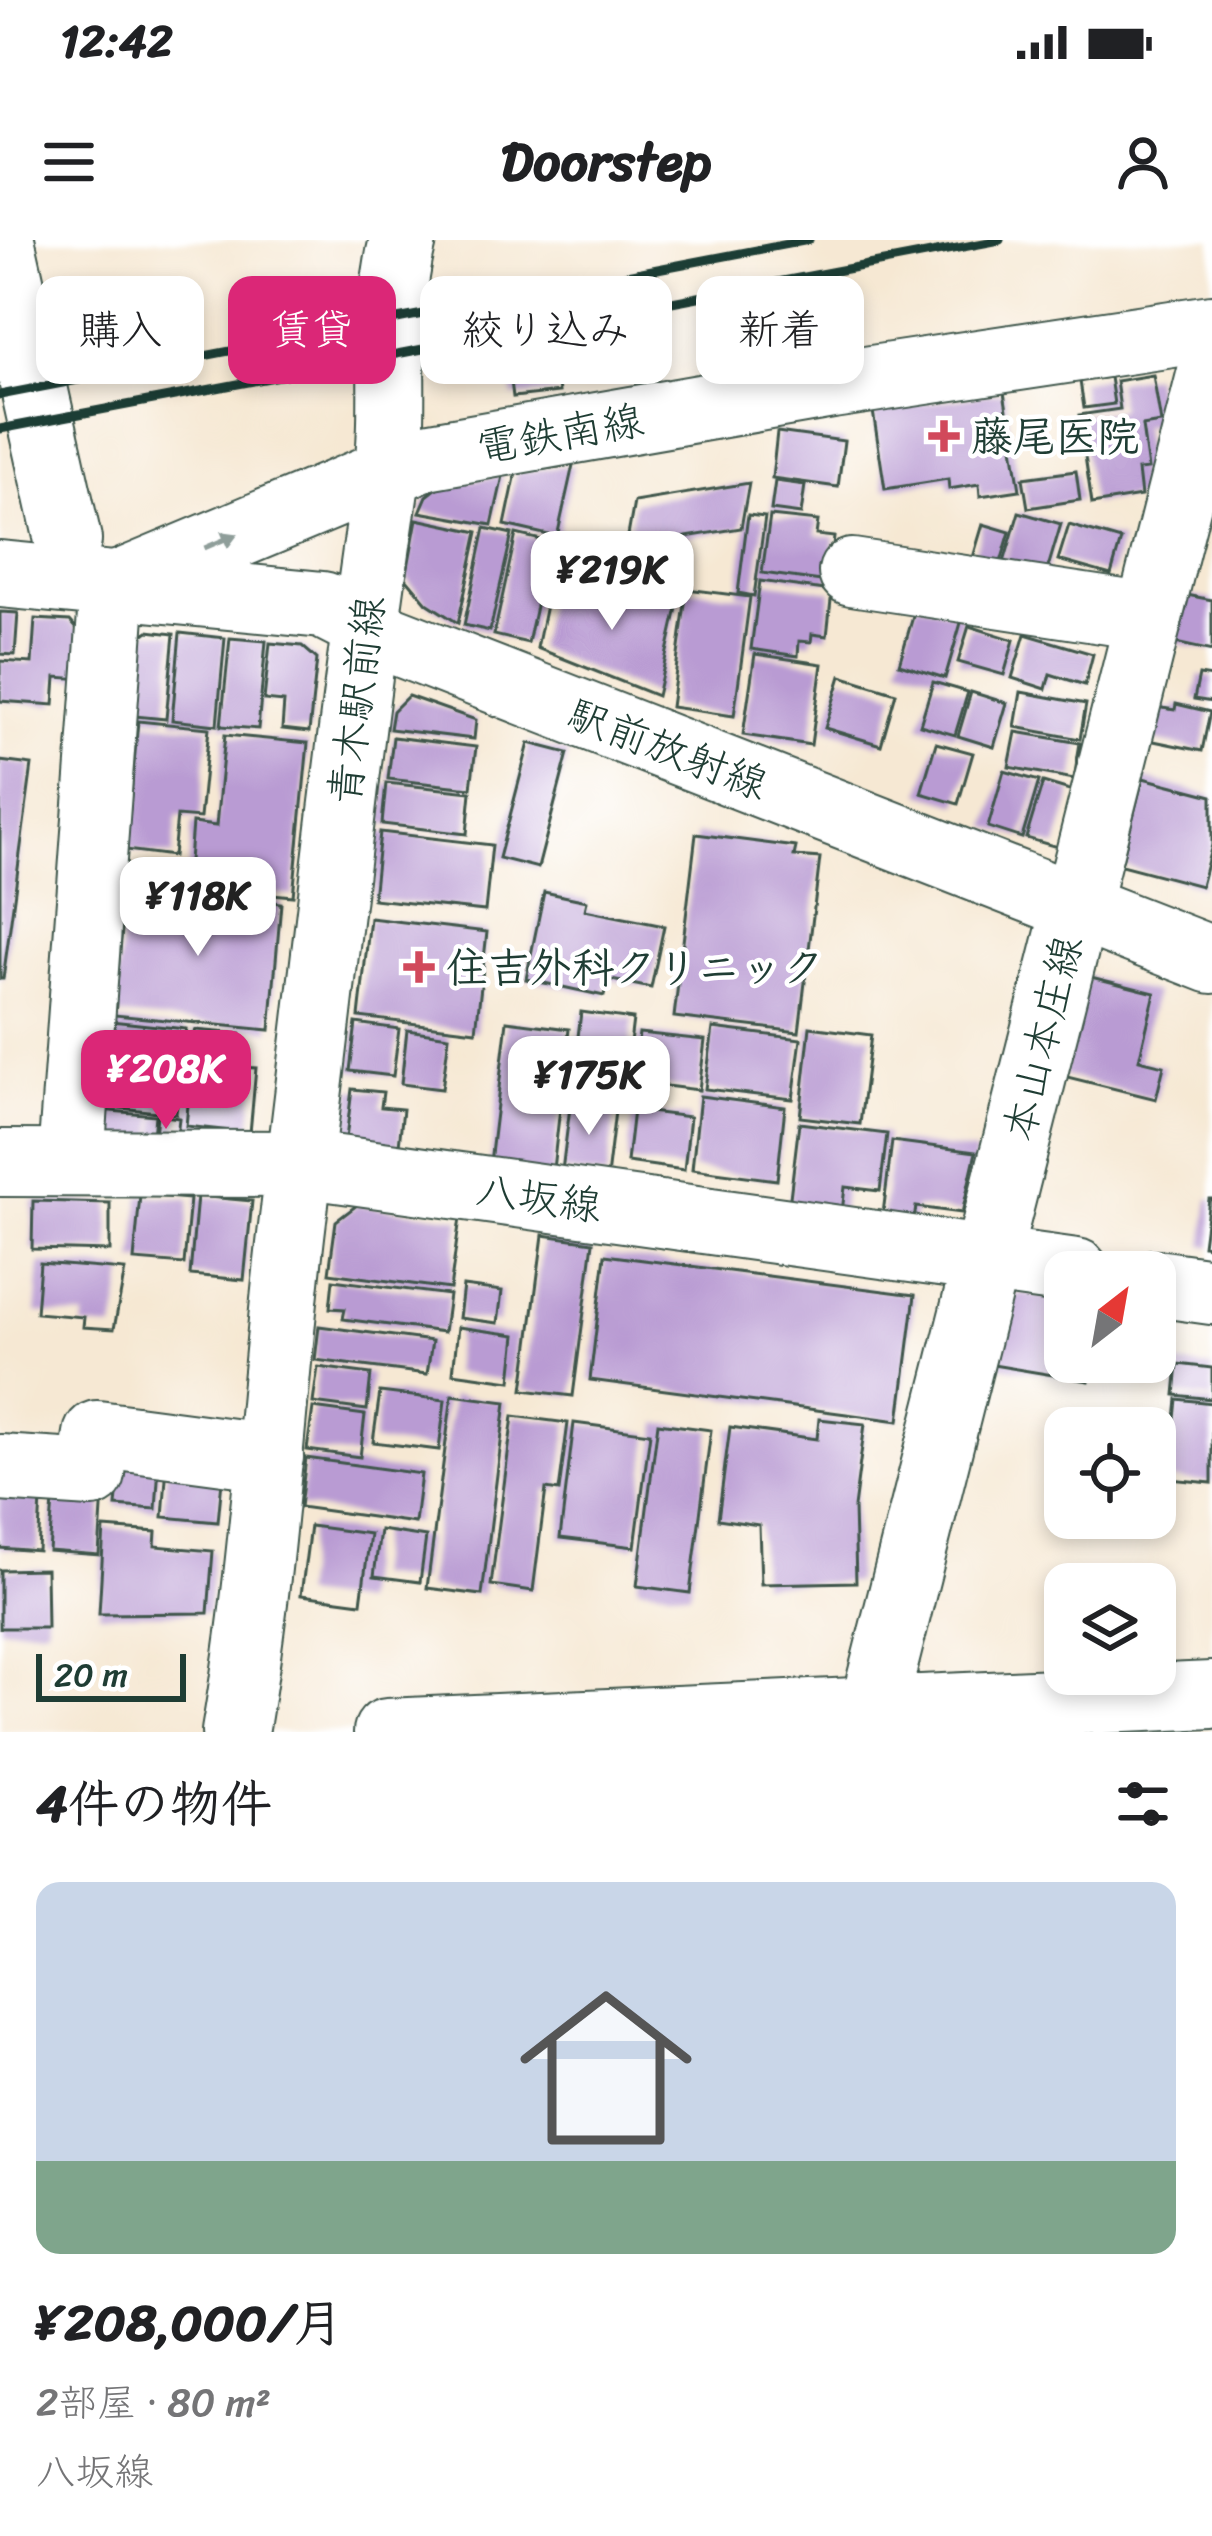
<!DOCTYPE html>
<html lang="ja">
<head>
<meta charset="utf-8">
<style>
	body { margin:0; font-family:Sriracha,"Klee One",sans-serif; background:#f6f6f6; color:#202124; height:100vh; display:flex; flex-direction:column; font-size:45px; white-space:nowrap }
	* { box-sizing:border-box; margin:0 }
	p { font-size:39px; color:#757577 }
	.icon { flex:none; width:66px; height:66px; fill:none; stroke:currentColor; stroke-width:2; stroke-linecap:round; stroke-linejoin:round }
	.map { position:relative; height:1492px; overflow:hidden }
	.side { display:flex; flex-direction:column; background:#fff; flex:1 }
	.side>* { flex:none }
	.hud { position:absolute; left:36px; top:36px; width:1140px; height:108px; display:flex; gap:24px }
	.needle { width:78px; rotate:31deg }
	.controls { position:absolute; left:1044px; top:1011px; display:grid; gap:24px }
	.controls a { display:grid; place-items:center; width:132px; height:132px; border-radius:24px; background:#fff; box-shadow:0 6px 18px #0003; font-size:60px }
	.scale { position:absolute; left:36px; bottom:30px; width:150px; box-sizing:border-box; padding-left:12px; border:6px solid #1f3d34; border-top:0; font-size:33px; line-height:42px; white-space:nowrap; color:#1f3d34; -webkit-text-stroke:9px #fff; paint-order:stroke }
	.price { position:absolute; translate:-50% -102px; padding:0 27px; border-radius:24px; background:#fff; color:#222; font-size:39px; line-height:78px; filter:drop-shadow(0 3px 6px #0008) }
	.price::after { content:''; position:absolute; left:50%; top:72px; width:36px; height:27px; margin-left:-18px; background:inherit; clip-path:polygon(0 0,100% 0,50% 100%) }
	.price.selected { background:#db2777; color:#fff }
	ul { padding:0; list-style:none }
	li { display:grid; align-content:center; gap:24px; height:636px; padding:0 36px }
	li span { display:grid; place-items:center; height:372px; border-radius:24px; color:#555 }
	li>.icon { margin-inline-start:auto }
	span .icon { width:216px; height:216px; fill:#fffc; stroke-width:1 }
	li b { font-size:51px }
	h2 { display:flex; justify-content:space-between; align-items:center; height:144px; padding:0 36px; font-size:51px }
	.pill { padding:0 42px; border-radius:24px; background:#fff; box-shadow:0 6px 18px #0003; font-size:42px; line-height:108px }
	.pill.selected { background:#db2777; color:#fff }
	.status { display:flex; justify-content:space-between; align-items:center; height:84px; padding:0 60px; background:#fff; direction:ltr }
	.status svg { height:33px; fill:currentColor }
	header { display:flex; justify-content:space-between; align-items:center; height:156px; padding:0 36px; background:#fff; font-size:54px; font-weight:700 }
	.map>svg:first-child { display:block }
	.building { fill:#b99bd3 }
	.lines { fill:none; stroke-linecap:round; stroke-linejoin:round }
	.minor-casing { stroke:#3f574c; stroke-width:70 }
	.major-casing { stroke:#3f574c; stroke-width:70 }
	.highway-casing { stroke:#3f574c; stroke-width:70 }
	.minor { stroke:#fff; stroke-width:66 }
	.major { stroke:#fff; stroke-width:66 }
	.highway { stroke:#fff; stroke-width:66 }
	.rail { stroke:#1f3d34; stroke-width:9 }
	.oneway { fill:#8f9e9a }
	.poi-dot { fill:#d1495b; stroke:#fff; stroke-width:4.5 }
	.labels { text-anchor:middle; stroke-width:9; stroke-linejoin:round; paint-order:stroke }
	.street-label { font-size:42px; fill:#1f3d34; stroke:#fff }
	.poi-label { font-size:42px; font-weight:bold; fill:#1f3d34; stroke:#fff; text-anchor:start }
</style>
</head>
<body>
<div class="status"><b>12:42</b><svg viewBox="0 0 49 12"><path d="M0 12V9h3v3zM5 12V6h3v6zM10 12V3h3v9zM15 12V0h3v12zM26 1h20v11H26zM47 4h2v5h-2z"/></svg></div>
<header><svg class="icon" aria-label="menu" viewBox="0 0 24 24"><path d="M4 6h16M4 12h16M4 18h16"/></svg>Doorstep<svg class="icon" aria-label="person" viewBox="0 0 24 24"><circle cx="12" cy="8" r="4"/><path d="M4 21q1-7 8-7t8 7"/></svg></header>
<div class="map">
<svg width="1212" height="1492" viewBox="0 0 1212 1492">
	<rect width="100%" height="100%" fill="#fff"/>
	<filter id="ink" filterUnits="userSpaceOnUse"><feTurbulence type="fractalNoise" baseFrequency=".00833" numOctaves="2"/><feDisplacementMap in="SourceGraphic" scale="24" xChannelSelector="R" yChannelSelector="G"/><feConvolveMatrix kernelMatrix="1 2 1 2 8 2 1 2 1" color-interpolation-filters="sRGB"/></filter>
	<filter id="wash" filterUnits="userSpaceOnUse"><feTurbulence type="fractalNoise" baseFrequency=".004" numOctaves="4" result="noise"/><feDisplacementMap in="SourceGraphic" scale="48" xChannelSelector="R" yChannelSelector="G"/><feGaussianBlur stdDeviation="2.7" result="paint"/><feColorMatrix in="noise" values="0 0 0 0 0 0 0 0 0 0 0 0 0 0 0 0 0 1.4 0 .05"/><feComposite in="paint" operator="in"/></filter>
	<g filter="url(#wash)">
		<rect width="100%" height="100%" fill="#f6e8d3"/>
		<g id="blocks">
			<g class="building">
				<path d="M550,81L559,152L513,157L504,86Z"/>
				<path d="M1153,135L1161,183L1142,186L1148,229L1138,230L1141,256L1092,264L1079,175L1120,169L1116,141Z"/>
				<path d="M1110,137L1114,164L1084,168L1080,141Z"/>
				<path d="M1004,152L1020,250L980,256L979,244L949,249L948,239L885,249L873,171Z"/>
				<path d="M777,192L844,201L838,247L772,238Z"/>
				<path d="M573,225L557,297L505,285L516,233Z"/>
				<path d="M1076,231L1080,260L1028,268L1023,238Z"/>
				<path d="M503,236L492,285L420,272L427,256L441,245Z"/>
				<path d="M775,241L805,245L801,274L771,270Z"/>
				<path d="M749,243L741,288L626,307L634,262Z"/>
				<path d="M1019,272L1061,284L1041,351L999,339Z"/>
				<path d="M748,275L765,277L754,356L738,353Z"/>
				<path d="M770,276L818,281L816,295L834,297L829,342L762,333Z"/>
				<path d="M417,279L478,292L458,383L427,363L406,338Z"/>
				<path d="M983,284L1010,292L996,339L969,331Z"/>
				<path d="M1069,285L1121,300L1111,335L1058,320Z"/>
				<path d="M485,288L512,294L490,391L464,385Z"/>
				<path d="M516,294L550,302L528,403L494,395Z"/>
				<path d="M760,341L832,351L827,396L812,394L811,402L799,401L798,416L751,409Z"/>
				<path d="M613,342L679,359L657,456L537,408L550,346L608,361Z"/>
				<path d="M687,349L750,357L734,476L671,467Z"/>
				<path d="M1182,354L1212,360V411L1171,402Z"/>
				<path d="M917,363L963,376L945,438L899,424Z"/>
				<path d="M0,372L18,373L15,415L0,414Z"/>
				<path d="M35,379L70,381L87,400L84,439L56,437L54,465L0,461V421L32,423Z"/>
				<path d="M969,386L1014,400L1004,435L958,422Z"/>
				<path d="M148,391L174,394L166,479L124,475L131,404Z"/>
				<path d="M180,393L225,398L217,485L172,480Z"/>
				<path d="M1025,394L1093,414L1085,445L1050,434L1046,449L1012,438Z"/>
				<path d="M230,398L266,401L258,489L221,486Z"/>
				<path d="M270,403L302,406L317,419L309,492L282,489L284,462L264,460Z"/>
				<path d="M755,414L822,424L811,505L743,495Z"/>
				<path d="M1199,435L1212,437V462L1194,459Z"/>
				<path d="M841,436L896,453L881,505L825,488Z"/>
				<path d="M933,442L968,452L955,495L920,485Z"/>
				<path d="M971,452L1007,463L994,507L958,496Z"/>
				<path d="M1021,452L1086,464L1080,499L1015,487Z"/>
				<path d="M408,456L476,480L474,499L390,489L393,471Z"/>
				<path d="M1176,464L1210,472L1202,511L1149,500L1156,467L1175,470Z"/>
				<path d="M138,481L209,488L200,578L177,576L173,616L126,610Z"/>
				<path d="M1016,492L1080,503L1074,539L1009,527Z"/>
				<path d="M225,495L308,503L293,656L187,646L192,583L216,586Z"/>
				<path d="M393,497L476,507L471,548L388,539Z"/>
				<path d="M529,503L568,513L538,628L499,618Z"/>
				<path d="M936,503L973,513L958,564L921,553Z"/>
				<path d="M0,521L32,525L3,739H0Z"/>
				<path d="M1004,531L1039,541L1022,598L988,587Z"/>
				<path d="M1143,538L1212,556V605L1201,646L1121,625Z"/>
				<path d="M1043,542L1073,551L1057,607L1026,598Z"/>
				<path d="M386,543L471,552L467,594L382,584Z"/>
				<path d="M380,592L492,605L485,671L373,659Z"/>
				<path d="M696,594L796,607L794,616L820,618L799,792L674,777Z"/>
				<path d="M126,647L281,663L270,790L114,775Z"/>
				<path d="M544,652L587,661L585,670L664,686L651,748L607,739L604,756L526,739Z"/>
				<path d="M370,678L487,692L476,791L359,777Z"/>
				<path d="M1087,736L1155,753L1139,820L1164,826L1156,859L1063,836Z"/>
				<path d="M581,772L633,779L626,836L574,830Z"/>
				<path d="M111,781L186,789L182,831L106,823Z"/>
				<path d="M507,781L569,789L552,938L489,931Z"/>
				<path d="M356,783L399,789L393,836L350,831Z"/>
				<path d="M810,787L871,795L860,884L800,877Z"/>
				<path d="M713,788L801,799L793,859L705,849Z"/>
				<path d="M195,790L241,794L238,827L256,828L250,893L186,886Z"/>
				<path d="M407,790L449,796L442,849L401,844Z"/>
				<path d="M639,793L705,800L699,850L633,842Z"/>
				<path d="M105,826L180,833L176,874L102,866Z"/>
				<path d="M352,849L383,852L381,867L403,869L399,905L346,899Z"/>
				<path d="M700,856L785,867L777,940L692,929Z"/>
				<path d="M571,859L616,863L607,937L562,931Z"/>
				<path d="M100,870L155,875L152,908L97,894Z"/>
				<path d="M633,870L690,877L684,930L627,922Z"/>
				<path d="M157,875L179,878L176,907H154Z"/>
				<path d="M799,883L887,894L880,951L845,947L842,972L789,966Z"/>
				<path d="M892,901L976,912L962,973L916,967L913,986L882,982Z"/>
				<path d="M140,955L190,959L184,1024L134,1020Z"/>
				<path d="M197,956L252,961L244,1040L190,1035Z"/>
				<path d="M1209,959H1212V1007L1203,1005Z"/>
				<path d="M33,961L110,963V1011L32,1009Z"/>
				<path d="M357,965L460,978L450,1049L329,1033L336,981Z"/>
				<path d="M543,995L593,1002L573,1156L523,1150Z"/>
				<path d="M605,1015L915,1055L899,1181L590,1140Z"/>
				<path d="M40,1023L125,1030L114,1089L83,1087L84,1077L36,1073Z"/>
				<path d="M333,1040L449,1055L444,1092L343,1079L345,1069L330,1068Z"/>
				<path d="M463,1046L502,1051L498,1083L459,1078Z"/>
				<path d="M1022,1053L1065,1060V1122H1092L1089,1141L987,1124L1005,1060Z"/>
				<path d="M319,1086L432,1101L427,1134L315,1120Z"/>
				<path d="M458,1087L516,1095L511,1141L453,1133Z"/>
				<path d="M1178,1124L1212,1128V1159L1175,1155Z"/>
				<path d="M318,1127L371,1134L367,1170L313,1163Z"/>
				<path d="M380,1152L445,1160L439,1210L373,1202Z"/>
				<path d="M452,1155L506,1162L482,1355L427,1348Z"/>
				<path d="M1177,1159L1212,1163V1243L1169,1239Z"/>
				<path d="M313,1168L365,1175L360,1217L307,1210Z"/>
				<path d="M513,1176L568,1183L559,1251L546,1249L533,1351L491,1345Z"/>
				<path d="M819,1179L865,1184L854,1267L856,1342L761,1344L759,1285L718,1279L730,1187L817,1199Z"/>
				<path d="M574,1183L650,1193L635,1307L560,1298Z"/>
				<path d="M658,1183L711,1190L690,1353L637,1346Z"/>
				<path d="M306,1218L421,1234L415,1283L300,1267Z"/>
				<path d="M120,1223L159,1225L156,1269L116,1266Z"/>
				<path d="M167,1225L223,1230L218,1282L163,1277Z"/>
				<path d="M54,1249L103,1253L99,1315L49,1311Z"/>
				<path d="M0,1256L41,1259L38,1311L0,1308Z"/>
				<path d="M310,1286L370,1294L361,1363L301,1355Z"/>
				<path d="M104,1288L156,1292L155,1306L213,1311L208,1373L99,1374Z"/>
				<path d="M380,1290L426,1297L420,1342L374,1336Z"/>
				<path d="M46,1329L47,1388H0V1330Z"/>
			</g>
		</g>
	</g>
	<g filter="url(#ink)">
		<use href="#blocks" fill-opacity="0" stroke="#3f574c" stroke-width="3"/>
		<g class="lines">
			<g class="minor-casing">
				<g id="minor">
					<path d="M1,0L68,300"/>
					<path d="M852,332L1149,377"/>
					<path d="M0,334L323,365L390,399L1212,720"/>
					<path d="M122,343L426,216L832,145L1212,88"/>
					<path d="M71,919L113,347"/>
					<path d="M0,923L302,924L1076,1032"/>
					<path d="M1155,1043L1212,1051"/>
					<path d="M0,1228L92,1234L97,1194L270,1217"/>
					<path d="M235,1492C265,1322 272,1150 293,979C324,734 349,487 386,243C399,159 381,88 403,0"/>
				</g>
			</g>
			<g class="major-casing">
				<path id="major" d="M873,1469L1212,128"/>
			</g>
			<g class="highway-casing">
				<path id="highway" d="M387,1492L1212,1455"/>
			</g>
			<use href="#minor" class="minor"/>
			<use href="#major" class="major"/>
			<use href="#highway" class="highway"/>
			<g class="rail">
				<path d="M0,155L809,0"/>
				<path d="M0,189L1000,0"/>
			</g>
		</g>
		<defs><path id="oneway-solid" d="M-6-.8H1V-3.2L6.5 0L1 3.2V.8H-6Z" transform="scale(3)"/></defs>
		<use class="oneway" href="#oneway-solid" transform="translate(221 301) rotate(-23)"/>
	</g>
	<g class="poi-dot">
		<path d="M938 178h12v12h12v12h-12v12h-12v-12h-12v-12h12z"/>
		<path d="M413 709h12v12h12v12h-12v12h-12v-12h-12v-12h12z"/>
	</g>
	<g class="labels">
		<g class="street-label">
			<text transform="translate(560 193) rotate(-10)" y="15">電鉄南線</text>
			<text transform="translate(356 460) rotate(-83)" y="15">青木駅前線</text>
			<text transform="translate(668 508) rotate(21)" y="15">駅前放射線</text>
			<text transform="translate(1042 798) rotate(-76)" y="15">本山本庄線</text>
			<text transform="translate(539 957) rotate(8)" y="15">八坂線</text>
		</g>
		<g class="poi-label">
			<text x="971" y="211">藤尾医院</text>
			<text x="446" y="742">住吉外科クリニック</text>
		</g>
	</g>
</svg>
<div class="controls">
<a><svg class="needle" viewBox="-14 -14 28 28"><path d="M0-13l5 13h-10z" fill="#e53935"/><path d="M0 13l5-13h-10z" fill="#757577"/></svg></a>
<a><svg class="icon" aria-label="locate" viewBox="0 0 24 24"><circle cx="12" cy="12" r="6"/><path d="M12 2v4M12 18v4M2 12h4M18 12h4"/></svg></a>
<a><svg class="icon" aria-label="layers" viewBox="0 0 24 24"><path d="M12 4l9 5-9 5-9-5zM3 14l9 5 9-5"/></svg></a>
</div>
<div class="scale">20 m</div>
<b class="price" style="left:612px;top:393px">¥219K</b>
<b class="price" style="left:198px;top:719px">¥118K</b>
<b class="price selected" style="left:166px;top:892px">¥208K</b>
<b class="price" style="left:589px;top:898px">¥175K</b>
<div class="hud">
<a class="pill">購入</a>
<a class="pill selected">賃貸</a>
<a class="pill">絞り込み</a>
<a class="pill">新着</a>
</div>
</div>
<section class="side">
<h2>4件の物件<svg class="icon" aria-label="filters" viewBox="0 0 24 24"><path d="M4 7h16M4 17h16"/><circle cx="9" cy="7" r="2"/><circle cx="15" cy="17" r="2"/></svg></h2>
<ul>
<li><span style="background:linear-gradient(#c9d6e8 75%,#7fa58c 0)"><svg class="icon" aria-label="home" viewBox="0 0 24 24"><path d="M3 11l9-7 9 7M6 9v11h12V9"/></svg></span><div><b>¥208,000/月</b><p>2部屋 · 80 m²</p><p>八坂線</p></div></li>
</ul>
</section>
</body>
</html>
